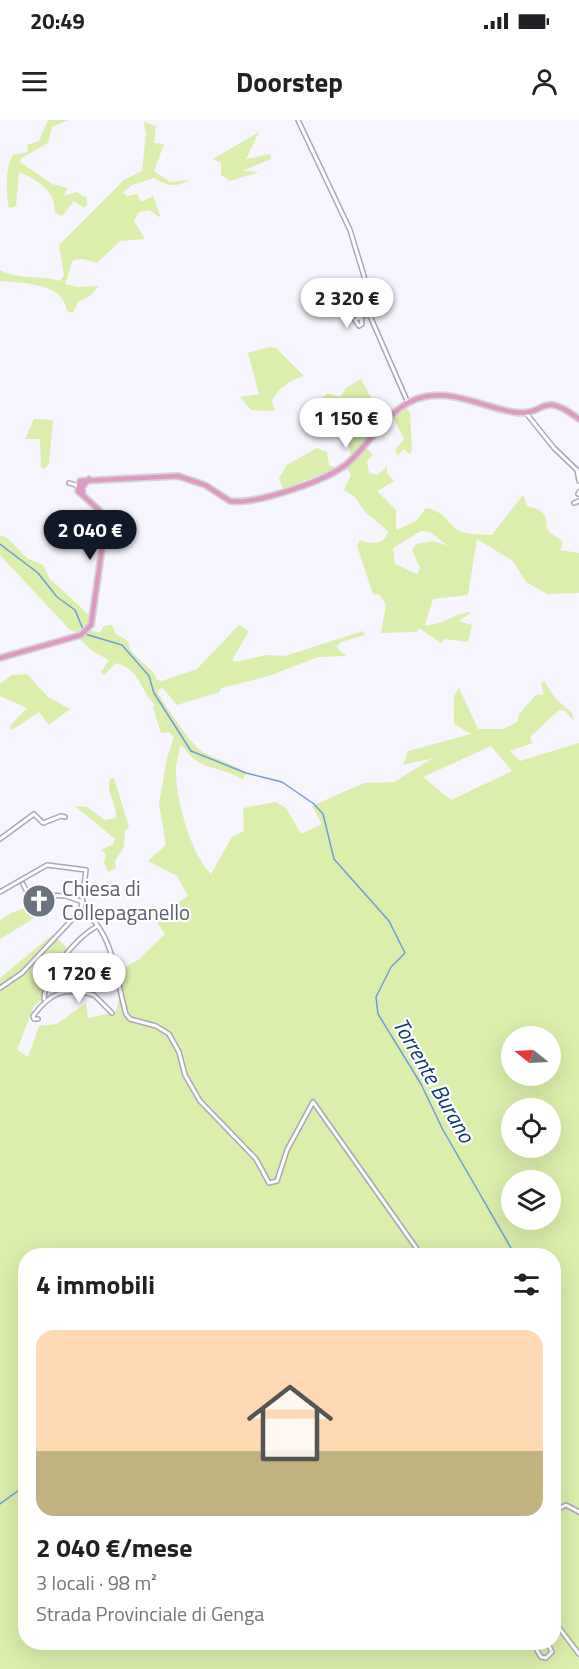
<!DOCTYPE html>
<html lang="it">
<head>
<meta charset="utf-8">
<style>
	body { margin:0; font-family:"Titillium Web",sans-serif; background:#f6f6f6; color:#202124; height:100vh; display:flex; flex-direction:column; font-size:22px; white-space:nowrap }
	* { box-sizing:border-box; margin:0 }
	p { font-size:20px; color:#757577 }
	.icon { flex:none; width:33px; height:33px; fill:none; stroke:currentColor; stroke-width:2; stroke-linecap:round; stroke-linejoin:round }
	.map { position:relative; flex:1; overflow:hidden }
	.details { position:absolute; left:18px; top:1128px; width:543px; height:402px; display:flex; flex-direction:column; background:#fff; border-radius:24px; box-shadow:0 6px 24px #0002 }
	.details>* { flex:none }
	.needle { width:39px; rotate:288deg }
	.buttons { position:absolute; left:501px; top:906px; display:grid; gap:12px }
	.buttons a { display:grid; place-items:center; width:60px; height:60px; border-radius:50%; background:#fff; box-shadow:0 6px 24px #0002; font-size:30px }
	.price { position:absolute; translate:-50% -51px; padding:0 14px; border-radius:21px; background:#fff; color:#222; font-size:20px; line-height:39px; filter:drop-shadow(0 2px 3px #0008) }
	.price::after { content:''; position:absolute; left:50%; top:36px; width:18px; height:14px; margin-left:-9px; background:inherit; clip-path:polygon(0 0,100% 0,50% 100%) }
	.price.on { background:#111827; color:#fff }
	ul { padding:0; list-style:none }
	li { display:grid; align-content:center; gap:12px; height:318px; padding:0 18px }
	li span { display:grid; place-items:center; height:186px; border-radius:18px; color:#555 }
	li>.icon { margin-inline-start:auto }
	span .icon { width:108px; height:108px; fill:#fffc; stroke-width:1 }
	li b { font-size:26px }
	h2 { display:flex; justify-content:space-between; align-items:center; height:72px; padding:0 18px; font-size:26px }
	.status { display:flex; justify-content:space-between; align-items:center; height:42px; padding:0 30px; background:#fff; direction:ltr }
	.status svg { height:16px; fill:currentColor }
	header { display:flex; justify-content:space-between; align-items:center; height:78px; padding:0 18px; background:#fff; font-size:27px; font-weight:700 }
	.map>svg:first-child { display:block }
	.green { fill:#dbeeab; fill-rule:evenodd }
	.lines { fill:none; stroke-linecap:round; stroke-linejoin:round }
	.stream { stroke:#6e9cdd; stroke-width:1.5 }
	.minor-casing { stroke:#aaa6b7; stroke-width:6 }
	.major-casing { stroke:#d4d4d5; stroke-width:8 }
	.minor { stroke:#fff; stroke-width:3 }
	.major { stroke:#df9ac4; stroke-width:4.5 }
	.labels { text-anchor:middle; stroke-width:4.5; stroke-linejoin:round; paint-order:stroke }
	.worship-label { font-size:21px; fill:#5b616d; stroke:#fff; text-anchor:start }
	.water-label { font-size:22px; font-style:italic; fill:#0e3a75; stroke:#fff }
</style>
</head>
<body>
<div class="status"><b>20:49</b><svg viewBox="0 0 49 12"><path d="M0 12V9h3v3zM5 12V6h3v6zM10 12V3h3v9zM15 12V0h3v12zM26 1h20v11H26zM47 4h2v5h-2z"/></svg></div>
<header><svg class="icon" aria-label="menu" viewBox="0 0 24 24"><path d="M4 6h16M4 12h16M4 18h16"/></svg>Doorstep<svg class="icon" aria-label="person" viewBox="0 0 24 24"><circle cx="12" cy="8" r="4"/><path d="M4 21q1-7 8-7t8 7"/></svg></header>
<div class="map">
<svg width="579" height="1549" viewBox="0 0 579 1549">
	<rect width="100%" height="100%" fill="#f7f5fd"/>
	<g class="green">
		<path d="M48,0H68L52,7L48,23L21,38L20,42L52,64L67,68L64,76L76,72L87,78V85L84,88L74,81L62,96L55,93C56,71 38,60 19,52L16,86L9,88C6,74 5,47 13,35L28,32L27,25L39,21Z"/>
		<path d="M144,2L156,6L154,23L164,24L154,51L170,62L190,60C175,68 168,66 154,58L132,65L123,72L127,76L137,74L141,82L153,76L161,98L149,90L139,92L134,101L145,119L120,121L97,143L83,139L73,140L65,164L78,167L99,166L90,176L78,182L73,193L67,191C64,162 21,163 0,161V150C18,160 41,155 60,161L64,155L59,125L124,60L142,51L146,15Z"/>
		<path d="M259,12L246,39L270,34L271,39L242,51L259,52L230,61L221,55V43L213,39Z"/>
		<path d="M270,227L276,228L304,256C291,259 277,269 272,281L275,291L251,290L240,277L259,274L248,233Z"/>
		<path d="M361,259L384,302L351,339L348,319L340,306H331L323,278L327,273L340,277L346,268Z"/>
		<path d="M406,287L410,293L412,330L410,334L403,329L398,336L395,330L404,319L393,297Z"/>
		<path d="M34,299L53,300L49,344L44,349L41,347L40,319H25Z"/>
		<path d="M317,328L327,332L329,345L337,348L283,369L279,358L287,345Z"/>
		<path d="M366,328L373,334L367,342L369,353L377,355L387,347V353L394,361L377,371L396,390V410L416,401L426,388C450,393 445,405 462,412C471,415 483,414 492,415L523,375L527,386C535,388 544,390 546,400C548,408 544,403 548,410C552,416 559,416 563,423L560,430L579,433V473L547,474L526,462L513,441L477,419L468,475L433,479L425,505C441,507 455,492 472,492L459,501L472,505L468,522L445,519L441,523L419,508L417,512L381,513L386,485L380,475L373,474L357,426L360,420C372,425 385,425 388,411L365,392L354,376L344,370L351,355L347,348ZM421,411L430,412L448,426L433,421L416,424L412,430L420,448L417,454L395,444L393,428Z"/>
		<path d="M0,415L7,418L27,438L43,445L50,459L90,496L88,505L78,513L69,509L0,435Z"/>
		<path d="M112,505L116,514L128,521C130,540 152,543 157,560L162,561L197,549L239,505L249,511L232,540L235,542L267,535L285,536L363,511L365,515L341,522L336,527L346,536L318,537L269,556L221,568L220,572L177,585L163,568L159,569L158,573C164,584 191,624 200,630C214,640 232,642 246,653L243,660C228,649 208,650 194,639C188,634 187,629 180,626C179,635 175,645 176,654C177,683 191,734 211,754L232,717L244,711L243,688L276,682L286,688L301,714L322,704L312,686L364,663L394,662L433,638L403,645L408,631L471,614L454,604V576L459,568L478,609H503L517,602L519,594L536,575L544,574L541,564L544,561L556,579L572,593L574,601L565,591L559,590L530,617L532,623L510,631L520,641L579,623V1549H0V858L53,814L68,829L47,861L41,880L34,886L17,930L28,937L39,906L57,904L86,883L88,898L116,892L125,847L138,840L165,814L149,791L152,785L165,791L188,776L177,756L148,741L166,725L159,684L167,638L174,617L169,612L161,613L153,588L155,585C140,571 140,548 116,543L104,555L101,552L109,540L94,532L78,518L91,511L100,512L104,506ZM491,626L512,651L451,680L423,657ZM512,916H550V956H512ZM512,988H550V1028H512ZM512,1060H550V1100H512ZM26,1136H554V1522H26Z"/>
		<path d="M27,554L48,577L70,589L49,605L39,592L12,610L10,606L27,588L0,576V564L12,555Z"/>
		<path d="M114,658L129,707L125,710L124,727L115,741L116,748L108,752L104,742L106,734L101,730L113,724L115,719L75,686L87,687L105,700L116,698C118,684 105,673 110,659Z"/>
		<path d="M57,777L49,789L0,819V800L11,793Z"/>
	</g>
	<g class="lines">
		<g class="stream">
			<path d="M0,424L38,453L57,477L75,490L85,514L122,525L136,541L149,556L154,573L191,631L246,653L282,662L314,684L323,694L334,739L389,801L405,833L391,847L376,877L378,894L421,964L443,1010L511,1128"/>
			<path d="M0,1384L26,1365"/>
		</g>
		<g class="minor-casing">
			<g id="minor">
				<path d="M298,0L350,110L364,156L367,189L408,283"/>
				<path d="M361,197L362,204L359,206L355,200L369,193"/>
				<path d="M526,293L554,328L579,352"/>
				<path d="M577,350L579,361"/>
				<path d="M69,363L79,366"/>
				<path d="M578,374L579,372"/>
				<path d="M574,383L579,381"/>
				<path d="M0,719L34,694L43,703L61,696L65,697"/>
				<path d="M23,764L28,774L66,776L83,782"/>
				<path d="M0,772L47,745L86,750L81,790L22,853L0,868"/>
				<path d="M81,790C114,810 116,860 126,894L130,899L156,906L169,914L179,932L185,955L200,981L256,1039L269,1063L277,1061L287,1030L313,982L422,1136"/>
				<path d="M44,879C45,855 76,818 97,806"/>
				<path d="M38,899H34L33,896C51,872 63,867 94,875L112,893"/>
				<path d="M554,1391L566,1385L579,1392"/>
				<path d="M554,1501L579,1534"/>
				<path d="M532,1522L541,1537L546,1538L552,1532L547,1522"/>
			</g>
		</g>
		<g class="major-casing">
			<g id="major">
				<path d="M83,374L82,367L89,359"/>
				<path d="M0,538L81,515L91,505L106,401L99,390L78,371L80,361L178,356L205,365L230,381C255,385 330,360 349,342C372,321 391,284 423,277C453,270 484,287 513,292C548,298 538,268 579,299"/>
			</g>
		</g>
		<use href="#minor" class="minor"/>
		<use href="#major" class="major"/>
	</g>
	<defs>
		<g id="church-disc" transform="scale(1.725)"><circle r="9.5" fill="#6b7280" stroke="#fff"/><path d="M-1.2-6h2.4v3.5h3.3v2.4h-3.3V6h-2.4V-.1h-3.3v-2.4h3.3Z" fill="#fff"/></g>
	</defs>
	<g fill-rule="evenodd">
		<use href="#church-disc" x="39" y="781"/>
	</g>
	<g class="labels">
		<g class="worship-label">
			<text x="62" y="776">Chiesa di<tspan x="62" dy="24">Collepaganello</tspan></text>
		</g>
		<g class="water-label">
			<text transform="translate(434 960) rotate(60)" y="8">Torrente Burano</text>
		</g>
	</g>
</svg>
<div class="buttons">
<a><svg class="needle" viewBox="-14 -14 28 28"><path d="M0-13l5 13h-10z" fill="#e53935"/><path d="M0 13l5-13h-10z" fill="#757577"/></svg></a>
<a><svg class="icon" aria-label="locate" viewBox="0 0 24 24"><circle cx="12" cy="12" r="6"/><path d="M12 2v4M12 18v4M2 12h4M18 12h4"/></svg></a>
<a><svg class="icon" aria-label="layers" viewBox="0 0 24 24"><path d="M12 4l9 5-9 5-9-5zM3 14l9 5 9-5"/></svg></a>
</div>
<b class="price" style="left:347px;top:209px">2 320 €</b>
<b class="price" style="left:346px;top:329px">1 150 €</b>
<b class="price on" style="left:90px;top:441px">2 040 €</b>
<b class="price" style="left:79px;top:884px">1 720 €</b>
<section class="details">
<h2>4 immobili<svg class="icon" aria-label="filters" viewBox="0 0 24 24"><path d="M4 7h16M4 17h16"/><circle cx="9" cy="7" r="2"/><circle cx="15" cy="17" r="2"/></svg></h2>
<ul>
<li><span style="background:linear-gradient(#ffd9b3 65%,#c2b280 0)"><svg class="icon" aria-label="home" viewBox="0 0 24 24"><path d="M3 11l9-7 9 7M6 9v11h12V9"/></svg></span><div><b>2 040 €/mese</b><p>3 locali · 98 m²</p><p>Strada Provinciale di Genga</p></div></li>
</ul>
</section>
</div>
</body>
</html>
